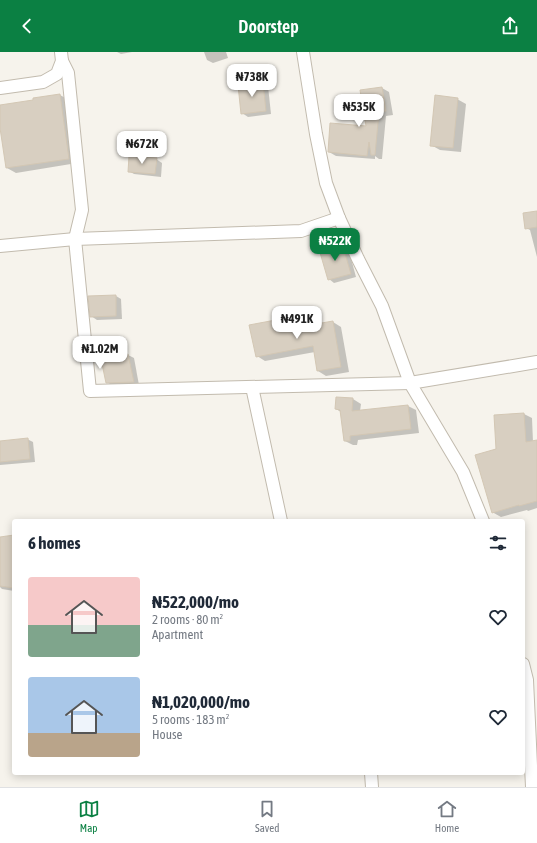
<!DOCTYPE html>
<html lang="en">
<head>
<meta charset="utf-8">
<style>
	body { margin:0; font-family:"Asap Condensed",sans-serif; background:#f2f2f3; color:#1f2937; height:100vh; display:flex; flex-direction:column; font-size:15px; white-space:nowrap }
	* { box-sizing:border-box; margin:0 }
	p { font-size:13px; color:#747a83 }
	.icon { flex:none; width:22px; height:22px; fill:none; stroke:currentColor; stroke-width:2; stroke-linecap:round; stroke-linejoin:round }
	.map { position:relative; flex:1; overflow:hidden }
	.sheet { position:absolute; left:12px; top:467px; width:513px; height:256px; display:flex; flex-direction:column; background:#fff; border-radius:4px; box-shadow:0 2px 10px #0003 }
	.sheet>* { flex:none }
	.price { position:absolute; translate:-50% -34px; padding:0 9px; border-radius:8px; background:#fff; color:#222; font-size:13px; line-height:26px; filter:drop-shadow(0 1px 2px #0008) }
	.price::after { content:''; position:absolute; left:50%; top:24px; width:12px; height:9px; margin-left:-6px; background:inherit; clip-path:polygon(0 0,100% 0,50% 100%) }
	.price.selected { background:#0b8043; color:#fff }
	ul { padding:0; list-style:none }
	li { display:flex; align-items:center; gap:12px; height:100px; padding:0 16px }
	li span { display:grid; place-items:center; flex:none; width:112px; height:80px; border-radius:4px; color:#555 }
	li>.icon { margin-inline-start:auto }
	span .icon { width:48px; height:48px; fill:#fffc; stroke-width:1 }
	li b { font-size:17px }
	h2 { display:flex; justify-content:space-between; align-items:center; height:48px; padding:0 16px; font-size:17px }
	header { display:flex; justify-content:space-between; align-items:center; height:52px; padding:0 16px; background:#0b8043; color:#fff; font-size:18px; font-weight:600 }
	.menu { display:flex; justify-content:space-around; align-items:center; height:56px; border-top:1px solid #e0e1e3; background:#fff; font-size:11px; color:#747a83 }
	.menu a { display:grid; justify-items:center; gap:2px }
	.menu .selected { color:#0b8043 }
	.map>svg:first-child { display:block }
	.shadow { fill:#0003 }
	.building { fill:#d8cfc1; stroke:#d3c7b4 }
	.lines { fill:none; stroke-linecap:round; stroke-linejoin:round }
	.street-casing { stroke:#c2bbae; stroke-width:14 }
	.street { stroke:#fff; stroke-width:12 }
</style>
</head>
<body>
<header><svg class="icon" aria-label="back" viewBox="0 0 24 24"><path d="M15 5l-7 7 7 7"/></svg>Doorstep<svg class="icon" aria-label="share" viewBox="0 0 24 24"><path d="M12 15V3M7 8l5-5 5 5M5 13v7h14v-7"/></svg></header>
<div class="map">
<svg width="537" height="735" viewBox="0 0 537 735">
	<rect width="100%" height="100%" fill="#f6f3ec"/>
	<g class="shadow">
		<path d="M117,0H132L121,2Z"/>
		<path d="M204,0H226L228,6L213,11L207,8Z"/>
		<path d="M263,31L268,34L271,62L248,65L242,61Z"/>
		<path d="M382,36L389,40L393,63L386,64L382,107H379L375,104V107L336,104L329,100L367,75Z"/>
		<path d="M60,43L69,48L77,111L16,121L7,116L0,69V54L34,49V47Z"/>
		<path d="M457,47L466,52L461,100L440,98L431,93Z"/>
		<path d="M156,107L162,111L161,125L134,122L129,119Z"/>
		<path d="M537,160V205L530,178L526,176Z"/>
		<path d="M342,192L348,195L356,225L334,231L329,227Z"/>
		<path d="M116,244L121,247L122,267L97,268L91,264Z"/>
		<path d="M297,265L305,270L306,275L333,270L341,275L349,320L326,324L318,319L315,300L265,309L257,304Z"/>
		<path d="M128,303L134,306L139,333L113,334L107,330Z"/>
		<path d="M337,346L353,347L361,352L360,359L408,354L416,358L419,381L358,388L357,393H353L345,389L341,360L336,357Z"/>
		<path d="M524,362L532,366L533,390L537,389V456L528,459L527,458L501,465L492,460L497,398Z"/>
		<path d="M27,387L33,390L35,410L0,413V390Z"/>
		<path d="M14,484V539L2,537L0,535V486Z"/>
	</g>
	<g class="building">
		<path d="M263,30L266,59L241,62L238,33Z"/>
		<path d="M382,35L386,59L379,60L375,103H371L369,90L367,104L328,100L330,71L366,74L360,38Z"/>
		<path d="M60,42L69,107L6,116L0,76V53L33,48V46Z"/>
		<path d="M435,43L458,46L453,96L430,94Z"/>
		<path d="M129,104L157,106L155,122L128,120Z"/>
		<path d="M537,159V175L525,177L523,161Z"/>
		<path d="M342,191L351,222L328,228L319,197Z"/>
		<path d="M116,243V264L90,265L88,244Z"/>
		<path d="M297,264L299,275L333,269L341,315L317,319L313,294L256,305L249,273Z"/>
		<path d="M128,302L134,330L106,331L101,307Z"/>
		<path d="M336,345L353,346L352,359L408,353L411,377L350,384V389H344L340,358L335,357Z"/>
		<path d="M524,361L526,390L537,388V449L519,454V453L492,461L475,403L496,397L494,363Z"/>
		<path d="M28,386L30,407L0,410V389Z"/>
		<path d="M14,483V536L0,534V485Z"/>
	</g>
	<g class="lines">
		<g class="street-casing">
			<g id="street">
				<path d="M303,0L316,82L326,131L339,166L358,207L382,254L410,331L463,420L483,469"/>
				<path d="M62,9L68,21L82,158L75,187L90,339L410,331L537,310"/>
				<path d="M0,36L43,30L57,22L62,9L61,0"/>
				<path d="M0,194L75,187L301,179L339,166"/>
				<path d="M252,335L281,469"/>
				<path d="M523,612L527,628L532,735"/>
				<path d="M371,721L372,735"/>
			</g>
		</g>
		<use href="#street" class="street"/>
	</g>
</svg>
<b class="price" style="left:252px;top:46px">₦738K</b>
<b class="price" style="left:359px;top:76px">₦535K</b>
<b class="price" style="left:142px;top:113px">₦672K</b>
<b class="price selected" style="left:335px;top:210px">₦522K</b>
<b class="price" style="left:297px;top:288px">₦491K</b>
<b class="price" style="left:100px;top:318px">₦1.02M</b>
<section class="sheet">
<h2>6 homes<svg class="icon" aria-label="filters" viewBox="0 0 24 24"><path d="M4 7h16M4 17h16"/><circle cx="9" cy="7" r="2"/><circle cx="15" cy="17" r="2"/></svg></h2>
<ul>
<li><span style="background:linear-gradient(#f6c9c9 60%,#7fa58c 0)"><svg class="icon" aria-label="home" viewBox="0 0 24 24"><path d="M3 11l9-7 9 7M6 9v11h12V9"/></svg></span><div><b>₦522,000/mo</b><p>2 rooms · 80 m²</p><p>Apartment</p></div><svg class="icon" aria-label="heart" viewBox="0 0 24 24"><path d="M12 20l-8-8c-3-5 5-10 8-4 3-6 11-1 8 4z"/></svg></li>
<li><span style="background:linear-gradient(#a9c7e8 70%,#b9a48a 0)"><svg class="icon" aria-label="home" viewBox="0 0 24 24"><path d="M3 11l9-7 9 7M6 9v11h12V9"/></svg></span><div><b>₦1,020,000/mo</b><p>5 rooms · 183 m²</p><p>House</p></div><svg class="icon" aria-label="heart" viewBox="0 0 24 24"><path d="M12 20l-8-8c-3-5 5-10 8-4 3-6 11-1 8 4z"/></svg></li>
</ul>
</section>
</div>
<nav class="menu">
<a class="selected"><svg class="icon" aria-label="map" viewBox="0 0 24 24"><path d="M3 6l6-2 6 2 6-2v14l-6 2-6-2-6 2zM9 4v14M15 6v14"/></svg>Map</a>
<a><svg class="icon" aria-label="saved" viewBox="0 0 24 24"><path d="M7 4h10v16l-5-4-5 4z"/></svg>Saved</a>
<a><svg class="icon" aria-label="home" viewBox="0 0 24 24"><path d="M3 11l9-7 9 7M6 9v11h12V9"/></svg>Home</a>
</nav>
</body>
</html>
